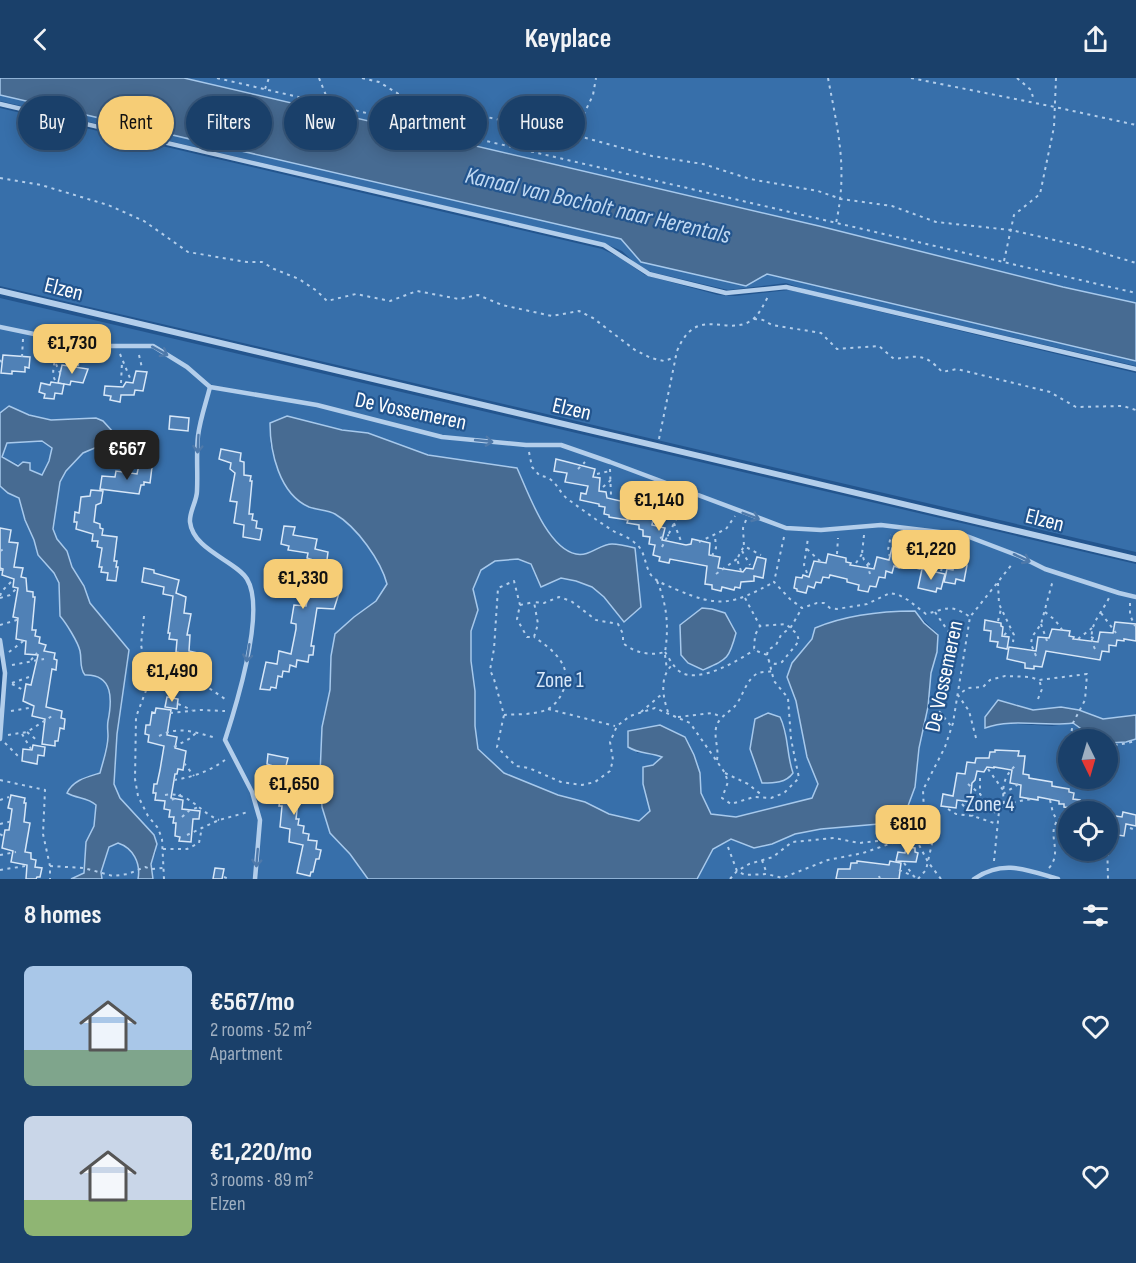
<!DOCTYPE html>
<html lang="en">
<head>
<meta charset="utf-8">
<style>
	body { margin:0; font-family:"Sofia Sans Condensed",sans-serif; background:#234770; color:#f1f3f6; height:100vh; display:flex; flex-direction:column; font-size:22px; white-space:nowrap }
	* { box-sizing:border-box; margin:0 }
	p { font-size:20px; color:#9fafc1 }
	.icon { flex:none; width:33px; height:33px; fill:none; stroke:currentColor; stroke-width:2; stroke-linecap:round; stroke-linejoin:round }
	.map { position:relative; height:801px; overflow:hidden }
	.side { display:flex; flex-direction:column; background:#1a406a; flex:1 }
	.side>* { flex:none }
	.guide { position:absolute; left:18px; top:18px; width:600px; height:54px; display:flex; gap:12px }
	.needle { width:39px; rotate:175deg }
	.buttons { position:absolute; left:1058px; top:651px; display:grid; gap:12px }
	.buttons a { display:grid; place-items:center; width:60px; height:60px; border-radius:50%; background:#1a406a; box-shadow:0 3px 15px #0003,0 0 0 2px #38597e; font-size:30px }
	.price { position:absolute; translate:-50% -51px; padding:0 14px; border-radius:12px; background:#f6cd76; color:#111; font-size:20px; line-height:39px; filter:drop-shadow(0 2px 3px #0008) }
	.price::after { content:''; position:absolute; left:50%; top:36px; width:18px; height:14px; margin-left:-9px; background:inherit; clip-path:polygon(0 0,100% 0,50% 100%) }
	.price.selected { background:#222; color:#fff }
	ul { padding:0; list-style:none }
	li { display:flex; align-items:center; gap:18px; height:150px; padding:0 24px }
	li span { display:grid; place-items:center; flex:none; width:168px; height:120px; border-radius:9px; color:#555 }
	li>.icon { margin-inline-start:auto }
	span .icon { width:72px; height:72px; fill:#fffc; stroke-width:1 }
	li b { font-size:26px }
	h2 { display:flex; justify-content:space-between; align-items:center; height:72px; padding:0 24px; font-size:26px }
	.pill { padding:0 21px; border-radius:27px; background:#1a406a; box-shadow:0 3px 15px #0003,0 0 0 2px #38597e; font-size:21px; line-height:54px }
	.pill.selected { background:#f6cd76; color:#111 }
	header { display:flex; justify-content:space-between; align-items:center; height:78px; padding:0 24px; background:#1a406a; font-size:27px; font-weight:700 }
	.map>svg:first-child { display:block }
	.green { fill:#376faa; fill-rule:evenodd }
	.water { fill:#476b92; stroke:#a7c9ec; stroke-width:1.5; fill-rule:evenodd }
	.building { fill:#5081b6; stroke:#d7e7f8; stroke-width:1.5 }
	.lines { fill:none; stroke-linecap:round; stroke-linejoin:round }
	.path { stroke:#b3ceeb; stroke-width:2; stroke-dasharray:3 4.5; stroke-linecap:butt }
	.service { stroke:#b3ceeb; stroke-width:4.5 }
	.minor { stroke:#b3ceeb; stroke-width:6 }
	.oneway { stroke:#4e79aa }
	.labels { text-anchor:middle; stroke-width:4.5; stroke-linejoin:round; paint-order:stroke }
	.street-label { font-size:22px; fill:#fff; stroke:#23558e }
	.park-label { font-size:22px; fill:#d7e7f8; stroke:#23558e }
	.water-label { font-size:24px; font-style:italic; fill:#bfd8f2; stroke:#23558e }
</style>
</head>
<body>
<header><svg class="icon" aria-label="back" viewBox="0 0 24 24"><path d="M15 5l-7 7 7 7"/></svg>Keyplace<svg class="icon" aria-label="share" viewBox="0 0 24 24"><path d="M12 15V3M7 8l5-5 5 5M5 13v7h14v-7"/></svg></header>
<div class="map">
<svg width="1136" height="801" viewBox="0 0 1136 801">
	<rect width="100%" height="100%" fill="#23558e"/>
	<g class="green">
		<path d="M184,0H1136V225L1063,209L819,148Z"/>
		<path d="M0,17L622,161L642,184L746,208L767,196L1136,283V288L806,212L786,205L728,212L651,194L637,187L622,173L606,166L0,23Z"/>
		<path d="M0,30L602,171L619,179L645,197L718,217L735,218L789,212L1136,295V474L0,208Z"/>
		<path d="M0,220L1136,486V637L1103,641L1079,632L1061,629L1033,632L1016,626L992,632L985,639V650L1000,645L1052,648L1073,645L1097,661L1068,662V700H1107V665L1126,664L1136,661V801H697L713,771L731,761L772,766L795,756L821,751L902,744L915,709L919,670L928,629L931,595L937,574L938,556L914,533C881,533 845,537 815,550L812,561L792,585L787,599L796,623L807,679L818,706L812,720L736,739L711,736L701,715L700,695L694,677L685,659L660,647L628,653L637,675L647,674L662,679L653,687L650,733L639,743L609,736L585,724L558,717L504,695L478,671L475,648V613L471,583V553L478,532L473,511L481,491L495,483L518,481L561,500L576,503L592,509L604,519L610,466C600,470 589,477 578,476C549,475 527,412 517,390L428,377L368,355L342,352L287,338L270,365C275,384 280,404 294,419C307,431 323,429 336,437C359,452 380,480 387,506L376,523L354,539L335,557L331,578L330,612L322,649L320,696L322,729L330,756L350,776L368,801H153L151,786L156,774L154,757L120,720L114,706L117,656L129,572L90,525L84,508L72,489L67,473L57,461L53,451L60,404L66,393L83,375L109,364L113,354L103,343L96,341L52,342L29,337L9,328L0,335ZM785,649L787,679L793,695L750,671L753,664ZM1068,734H1107V772H1068Z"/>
		<path d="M42,363L52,369L49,383L42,397L2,379L6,365Z"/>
		<path d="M0,408L8,415L19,419L25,442L34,462L38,477L54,495L59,505L60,537L80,569L81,592L101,601L108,609L111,619L112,632L108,645V658L100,696C87,699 74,702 68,715C77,721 87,719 96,726L94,748L86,764L84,795L71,801H0V661L5,595L0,562Z"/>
		<path d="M118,765C133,770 141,785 138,801H102L101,794L109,769Z"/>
	</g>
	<g class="water">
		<path d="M0,0H184L819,148L1063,209L1136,225V283L767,196L746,208L641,184L621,161L0,17Z"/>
		<path d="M9,328L29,337L51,342L96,340L103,343L113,354L109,364L83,375L66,393L60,404L53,451L57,461L67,473L72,489L84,508L90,525L129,572L117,656L114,706L120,720L154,757L157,766L151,786L153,801H138C141,785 133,770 118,765L109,769L101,794L102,801H71L84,795L86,764L94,748L96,727C87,719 77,721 67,715C73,702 87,699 100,695C103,683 108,670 108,658C108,653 107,648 108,643C112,623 114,596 85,597C79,590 82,582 80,573C78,564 66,545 60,538L59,505L54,495L38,477L34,462L25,442L19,420L8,415L0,408V335ZM42,363L52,370L49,383L42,397L30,392V385L23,384L18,388L2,379L7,365Z"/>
		<path d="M287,338L342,352L368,355L428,377L517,390C528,414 547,470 576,476C589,479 600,466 612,466C619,466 627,468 635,470L641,529L624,544L604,519L592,509L576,503L561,500L541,509L531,486L518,481L495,483L481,492L473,511L478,532L471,553V583L475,613V648L478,671L504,695L558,717L585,724L609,736L639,743L650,733L643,706V689L653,687L662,679C649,674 639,676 628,669V653L660,647L685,659L694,677L700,695L701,715L711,736L736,739L812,720L818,706L807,679L796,623L787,599L792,585L812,561L815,550C846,537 881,533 915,533L924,545L938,557L937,574L931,595L928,629L919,670L915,709L902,744L821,751L795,756L772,766L754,770L731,761L713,771L697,801H368L350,776L330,755L322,729L320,696L322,649L330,612L331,578L335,556L354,539L376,523L387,506C381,483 357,449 335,436C328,432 317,432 309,429C279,416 270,373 270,345Z"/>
		<path d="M702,530L712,531L725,535L736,555C729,581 728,581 703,592L688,585L681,577L680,547Z"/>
		<path d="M998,622L1033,632L1061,629L1079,632L1103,641L1136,637V661L1126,664L1108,665L1107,662L1094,660L1073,645C1044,649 1013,640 985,650V639Z"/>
		<path d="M768,635L780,639C789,657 786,675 793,695C786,705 774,705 762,705L750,671L755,641Z"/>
	</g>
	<g class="building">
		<path d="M3,277L30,279L29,290L25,289V294L12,293V296L1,295Z"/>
		<path d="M62,287L88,291L83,305L71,303L70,307L58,305Z"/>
		<path d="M136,293L147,294L143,313L135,312L134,317H121L120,324L110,322L111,318L104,317L105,308L123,309L126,304L133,305Z"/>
		<path d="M51,304L64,306L62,316L55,315L54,321L44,320L45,316L39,314L41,305L50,307Z"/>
		<path d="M170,338L189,340L188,353L169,351Z"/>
		<path d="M221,371L241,375L240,383L244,384V397L251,398L250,403H252L249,436H253L252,442L257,443L256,450L262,451L260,462L243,459L244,447L234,445L237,424L230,423L235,395L230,391L231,385L219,381Z"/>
		<path d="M556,381L595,391L593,399L600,400L599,413L606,414L607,420L634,426V430L654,436L652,447L665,450L662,462L686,467L691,466L692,461L710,465L709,477L720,479L718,490L743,494L746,490L753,491L757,479L766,481L763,500L754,498V503L741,504L740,510L735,509L734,512L722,509L721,513L712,511V507L705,506L707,488L670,481L669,485L659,483L660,479L653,477L655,467L649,466L650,459L643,458V452L639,451V447L627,445L628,442L609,439V437L604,436L605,429L599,428V426L580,422L581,415L586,416L588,408L565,404L567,395L554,393Z"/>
		<path d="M139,387L152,389L150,405L144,404V407H141L139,416L100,411L102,398L115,399L116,393L137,396Z"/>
		<path d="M91,412L103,413L101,425L96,427L94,444L100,446V450L103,451L102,457L117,459L114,483H117L116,489H118L116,503L107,502L108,495L101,494L102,489H99L102,470L97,469L98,463H92L93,456L76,451L77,444H74L75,434L79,435L81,419L90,418Z"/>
		<path d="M284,448L295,449L293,457L317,461L315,471L328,474L327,482L331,483L332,495L338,496L335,514L339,515L334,531L317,530L311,568H314L313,577H309L308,584L297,582L296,589L290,587L289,594L283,593L282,599L278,598L276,610L271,609L270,612L260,611L266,584L277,586L279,573L291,576L296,551V546L291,545L294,527L306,528L308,519H321L324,502L322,501L321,491L318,490L319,484L307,480L308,475L288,472L289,468L281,466Z"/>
		<path d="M0,450L11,452L9,464L18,465L14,489L23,490L21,499L26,500L27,513L33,514V519H35L32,552H36L35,558L40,559L39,565L46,567L44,573L55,575L54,581L57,582L56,592L52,591L46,629L62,633L61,640L65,641L64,651L60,650L58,663H55V668L42,666L45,641L32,638L34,628L23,623L26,606L31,607L38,577L25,576L26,563L16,561L18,540L13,539L18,510L13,509L14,501L2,497L3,491L0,490Z"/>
		<path d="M892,470L923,476L920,491L900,486L899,490L894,488L892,495L886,493L885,500L879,499L876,509L870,508L868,514L858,512L859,507L847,504V501L830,497L829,500L823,499L821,505L816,504L814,510L808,508L806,515L797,513V511L794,510L796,499L802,500L803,497L809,499L814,483L826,485L828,476L846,480V484L851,485L850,487L874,491L877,479L889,482Z"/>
		<path d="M955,484L967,487L964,503L956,501L955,506L944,504L947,491L953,492Z"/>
		<path d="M144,490L154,492V495L179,502L176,515L186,519L184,535L191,536L187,557H190L189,573L198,575L196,583L209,585L207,597L191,594L192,586L180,584L181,575L176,574L177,562L169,561L170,555H168L173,518L163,516L164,509L142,504Z"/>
		<path d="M922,491L945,496L941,511L937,510L936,514L918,510Z"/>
		<path d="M985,542L1001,545V548L1003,549L1002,558L1009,559L1007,571L997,569L998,564L990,563L991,553L984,552Z"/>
		<path d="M1115,544L1136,546V563L1124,561V563L1117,562L1116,568L1109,567V574L1102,573L1100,582L1046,573L1042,589L1034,588V591L1025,590V585L1007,581L1009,569L1036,573L1038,559L1049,560L1052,551L1070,553L1069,558L1074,559L1073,561L1098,564L1100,554L1113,555Z"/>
		<path d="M167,619L178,621L177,631L165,629Z"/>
		<path d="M156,630L171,632L167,657L177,659L175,670L186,673L183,692L178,691L177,696H175L171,720L183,722L182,731L200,733L199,741H193L191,764L179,763L180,759L175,758L176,745H173L174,739H169L170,732L164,731L165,723L155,722L156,715H153L154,706H157L160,692L164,668L148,664L149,657L145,656L146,647H150L152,634L155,635Z"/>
		<path d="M33,667L45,669L44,678L38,677L37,686L22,683L23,671L32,672Z"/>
		<path d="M995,672L1019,673L1018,678H1025L1023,696L1029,697V700L1052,704V708L1069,711V714L1074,715L1073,721L1080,722L1078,731L1064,729V726H1059V723L1038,719V722L1020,719L1021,707L1010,705L1012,692L994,689V690L987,689L984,694L977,693L975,702L972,705L970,724L957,722L956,730L941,728L943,716L953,718L957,695L965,696L967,684L975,685L976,680H989L990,674H995Z"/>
		<path d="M268,676L288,680L286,688L291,689V702L298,703L297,708H300L296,741H299L298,747L304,748L303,755L309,756L308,762L317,763L316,771L321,772L319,781H316L313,794H311L310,798L297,795L303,767L289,764L290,751L280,749L282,728H279L283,698L278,697L279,690L267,686Z"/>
		<path d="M11,717L25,720L24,725H26L24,744L30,745L25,774L31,775V781L36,782L35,789L42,790L40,799H37L36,801H26L27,787L11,784L13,773L2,770L5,752H9L12,731L8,730Z"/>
		<path d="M1123,734L1136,737V748L1126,746L1124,758L1110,756L1111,754L1107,753V740L1115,742L1116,738L1122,739Z"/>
		<path d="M906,769L915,770V774L918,775L916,784L896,783L898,774L905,775Z"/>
		<path d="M857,783L889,787L890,783L901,785L899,801H836L838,791H850L851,785H857Z"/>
		<path d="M215,790L224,791L222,801H213Z"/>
	</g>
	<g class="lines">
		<g class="path">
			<path d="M217,0L1136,215"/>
			<path d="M319,0L329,25"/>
			<path d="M362,0L379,4L410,23L582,59L652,78L703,86L750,101L818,113L841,121L892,128L936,144L1011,152L1076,167L1136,185"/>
			<path d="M828,0C838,53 848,91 836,145"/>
			<path d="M911,0L1055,29L1136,47"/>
			<path d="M1017,0L1031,12L1034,23"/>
			<path d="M265,11L269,0"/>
			<path d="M582,59V40L593,17L596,0"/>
			<path d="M0,100L41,107L108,127L144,143L188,174L247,184H262L274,191L299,201L317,213L327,223L356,216L390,223L417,213L459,221L478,217L502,227L552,238L579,233L593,240L635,272L651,280L664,283L676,279"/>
			<path d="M1004,183L1014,137L1040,116L1054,49L1056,0"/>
			<path d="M754,241L763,242L772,247L821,255L837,271L879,268L894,281C918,278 925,275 942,294L957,291L1050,314L1076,329L1123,328L1136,332"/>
			<path d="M120,276L130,300"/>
			<path d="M139,277L142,290"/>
			<path d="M22,279L23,261"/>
			<path d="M0,282L4,287"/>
			<path d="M56,286L61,297"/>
			<path d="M78,288L80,274"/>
			<path d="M55,302C50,294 57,279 57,269"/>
			<path d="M121,305L122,284"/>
			<path d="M659,361L677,273C697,225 726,260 752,242C760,236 763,227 768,219"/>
			<path d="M529,374L532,389L540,398C557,399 557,414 569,422C584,433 599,444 615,454C622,457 630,460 635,465C646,473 644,487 651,497C656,504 667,507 675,511C720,530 732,527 774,504"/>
			<path d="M578,391L585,384"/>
			<path d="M610,391L611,418"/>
			<path d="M597,396L610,393"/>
			<path d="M603,409L611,402"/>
			<path d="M636,430L654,409"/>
			<path d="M746,442L743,450L744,468L761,477"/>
			<path d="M652,444L677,439"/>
			<path d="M674,445L681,463"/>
			<path d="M864,457L862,476L864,482L874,490"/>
			<path d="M784,459L774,504L790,521L802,530L817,525H824L830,530L837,531L867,526L890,515L899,517L908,522L926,536C946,531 950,525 970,539"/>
			<path d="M660,460L669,457"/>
			<path d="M944,463L943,473L952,490"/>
			<path d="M699,464L726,451L735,438"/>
			<path d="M662,469L686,422"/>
			<path d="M807,471L822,485"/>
			<path d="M0,473L4,471"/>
			<path d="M742,473L750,487"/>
			<path d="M910,474L911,459"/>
			<path d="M837,476L838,460"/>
			<path d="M712,478L716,470L715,458"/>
			<path d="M890,479L888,472L891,457"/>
			<path d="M856,485L862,476"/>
			<path d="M867,486L870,496"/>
			<path d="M0,492H2"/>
			<path d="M741,493L737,481L744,468"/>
			<path d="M941,493L945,479H963"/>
			<path d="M807,495L804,487L808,460"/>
			<path d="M716,496L737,481"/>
			<path d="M657,503C667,526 669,549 665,574C650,578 635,575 623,565V556L618,546L596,542L571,523L559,519L544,525L534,524L538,546L534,559H527L517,541L520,527L514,503L498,510L494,571L490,592L494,601L504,637L497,669L516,688L529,690L561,704L582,707L595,704L610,693L613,682L610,664L617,648L630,638L655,630L690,645L725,695L728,704L722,720L731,726L754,719L771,720L784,715L799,700L791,661L788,620L774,603L769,583"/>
			<path d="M998,505L999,526L1014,557L1013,564"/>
			<path d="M0,518L2,513L13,502"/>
			<path d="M0,520L10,517L16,511"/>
			<path d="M745,520L760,548L786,546L797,556L799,563L782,584L775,586L769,583L767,577L754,572L755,557L760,548"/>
			<path d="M1130,525V537L1135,548"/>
			<path d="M520,527L534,524"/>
			<path d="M935,534L948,553L952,568L939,633L951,648"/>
			<path d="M1045,534L1055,542L1063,553"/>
			<path d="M1101,535L1116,555"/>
			<path d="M144,538L141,567L146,590L147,610L136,639L135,701L138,718L148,738L158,750L162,761L164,801"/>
			<path d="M998,543L1001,531"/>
			<path d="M1041,546L1047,563"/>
			<path d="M0,547L20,541"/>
			<path d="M1004,557L1010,552"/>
			<path d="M1091,559L1099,563"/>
			<path d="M1078,561L1092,550"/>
			<path d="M1095,571C1085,550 1100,538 1109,520"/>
			<path d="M9,574L26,561"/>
			<path d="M665,574C669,580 673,588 679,593C697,607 738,583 754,572"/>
			<path d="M665,577L667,592"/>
			<path d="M767,577L768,572L776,567L781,557L791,549L802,530"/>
			<path d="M1036,578L1031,566L1032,559L1041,546L1053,502"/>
			<path d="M31,582L37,575"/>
			<path d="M12,587L44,581"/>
			<path d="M146,590L197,602L228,623"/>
			<path d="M12,605L32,598"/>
			<path d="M12,606L25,613"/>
			<path d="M1038,621L1042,611L1039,602"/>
			<path d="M178,626L192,632"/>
			<path d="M548,631L615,648"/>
			<path d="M11,633L34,629"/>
			<path d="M641,634L662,616"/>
			<path d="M668,634C663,619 659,600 672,587"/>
			<path d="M170,635L201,632L225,633"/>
			<path d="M504,637C517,636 533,637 546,632C553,629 559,622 562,615C575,590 554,572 534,559"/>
			<path d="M678,639L712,635L722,639"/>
			<path d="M27,654L38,663"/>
			<path d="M1072,654L1088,662"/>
			<path d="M22,656L31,671"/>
			<path d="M8,657L27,654L52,638"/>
			<path d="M159,658C179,647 196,655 217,660"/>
			<path d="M976,660L969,633L958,617L968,610L983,609L990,602L1005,598L1030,599L1039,602L1087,596L1085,622L1073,645L1070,662"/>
			<path d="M5,665L18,678"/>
			<path d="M1107,666L1118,667L1136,663"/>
			<path d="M174,669L189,661L196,655"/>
			<path d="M1067,671L1068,666"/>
			<path d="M717,682C719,670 714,661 716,650C718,640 727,636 734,629C743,620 745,602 758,595C761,594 768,594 772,593"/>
			<path d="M184,685L194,698"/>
			<path d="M988,691L1003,712"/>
			<path d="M725,695L748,706L763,718"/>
			<path d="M980,700V716L998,738"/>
			<path d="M0,702L45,712L43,756L50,788V801"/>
			<path d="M174,702C193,699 210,693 225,682"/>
			<path d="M968,706L980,716"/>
			<path d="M1003,716L1020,705"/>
			<path d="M165,717C189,713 199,734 219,742"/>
			<path d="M0,722L9,719"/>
			<path d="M172,722L182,716"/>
			<path d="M1050,722L1053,735L1057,742"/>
			<path d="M962,726L973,738"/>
			<path d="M1004,726C1002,710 1003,699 1015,688"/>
			<path d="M948,731L956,736L973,738L997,746"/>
			<path d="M182,739L190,732L199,729"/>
			<path d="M0,746L13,743"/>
			<path d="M1130,750L1136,752"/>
			<path d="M0,756L3,758"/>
			<path d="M187,757L219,742L248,734"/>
			<path d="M907,760L931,755"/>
			<path d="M1107,760L1108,801"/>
			<path d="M904,761L915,735L924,729"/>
			<path d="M728,769L737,793L745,797L767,796L782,800L828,782L863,775L904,761L918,765L928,784L941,801"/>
			<path d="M163,771H187L199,765L202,749"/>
			<path d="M0,777L16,774"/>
			<path d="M762,782L767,796"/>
			<path d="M994,783L999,733L1004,726L1031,721"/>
			<path d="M904,785L916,801"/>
			<path d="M50,788L84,790L113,798L128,796L145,789L151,791L163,790"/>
			<path d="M1049,790C1063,774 1047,758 1057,743C1059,740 1065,737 1068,734"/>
			<path d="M0,792L25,788"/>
			<path d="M899,792L913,798"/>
			<path d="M879,798L880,801"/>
			<path d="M224,799L229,801"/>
			<path d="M730,801L737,793L749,786L773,779L792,764L834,760L859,765L898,761"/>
			<path d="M918,801L926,792L933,761L924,734L923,712L945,669L953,645L970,539L1013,485"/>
		</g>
		<g class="service">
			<path d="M0,26L604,167L649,196L726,215L786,209L1136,291"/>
			<path d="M0,249L92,268H153L187,289L210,309L317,327L442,359L526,367H561L610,384L786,450L821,452L881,447L964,457L1019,478L1045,491L1119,515L1136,519"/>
			<path d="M210,309C206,325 200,341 198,358C196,376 198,395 197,413C197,423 189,434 190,444C193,472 236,483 247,501C266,532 236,628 225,662L252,714L260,742L255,801"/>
			<path d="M0,562L5,595L0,661"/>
			<path d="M974,801C1003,781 1027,792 1058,801"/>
		</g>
		<path class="minor" d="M0,213L1136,481"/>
	</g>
	<defs><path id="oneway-shaft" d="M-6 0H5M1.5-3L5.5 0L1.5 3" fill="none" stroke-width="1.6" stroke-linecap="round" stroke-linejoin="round" transform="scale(1.5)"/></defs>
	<g class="oneway">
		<use href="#oneway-shaft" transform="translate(160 273) rotate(29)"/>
		<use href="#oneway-shaft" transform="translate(484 363) rotate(6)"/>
		<use href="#oneway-shaft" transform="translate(198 366) rotate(93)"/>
		<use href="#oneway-shaft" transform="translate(751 438) rotate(21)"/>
		<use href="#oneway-shaft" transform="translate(1022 480) rotate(25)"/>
		<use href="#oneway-shaft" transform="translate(248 575) rotate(99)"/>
		<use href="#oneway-shaft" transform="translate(257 780) rotate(95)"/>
	</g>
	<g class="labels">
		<g class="street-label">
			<text transform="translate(64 210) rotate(14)" y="8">Elzen</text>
			<text transform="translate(572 330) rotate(13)" y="8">Elzen</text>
			<text transform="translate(411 332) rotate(12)" y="8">De Vossemeren</text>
			<text transform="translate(1045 441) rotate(14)" y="8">Elzen</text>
			<text transform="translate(943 598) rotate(-78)" y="8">De Vossemeren</text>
		</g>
		<g class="park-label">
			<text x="560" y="609">Zone 1</text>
			<text x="990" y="733">Zone 4</text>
		</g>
		<g class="water-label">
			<text transform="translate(598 127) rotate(13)" y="8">Kanaal van Bocholt naar Herentals</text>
		</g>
	</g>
</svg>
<div class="buttons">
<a><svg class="needle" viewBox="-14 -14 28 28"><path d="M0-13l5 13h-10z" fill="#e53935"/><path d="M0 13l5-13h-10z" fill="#9fafc1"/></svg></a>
<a><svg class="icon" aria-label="locate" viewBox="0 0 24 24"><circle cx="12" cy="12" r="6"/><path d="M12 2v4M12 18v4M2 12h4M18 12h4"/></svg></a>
</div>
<b class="price" style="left:72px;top:297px">€1,730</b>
<b class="price selected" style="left:127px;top:403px">€567</b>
<b class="price" style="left:659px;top:454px">€1,140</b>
<b class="price" style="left:931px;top:503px">€1,220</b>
<b class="price" style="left:303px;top:532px">€1,330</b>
<b class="price" style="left:172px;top:625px">€1,490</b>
<b class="price" style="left:294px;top:738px">€1,650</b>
<b class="price" style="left:908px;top:778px">€810</b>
<div class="guide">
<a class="pill">Buy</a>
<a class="pill selected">Rent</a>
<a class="pill">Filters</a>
<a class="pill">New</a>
<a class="pill">Apartment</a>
<a class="pill">House</a>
</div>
</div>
<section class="side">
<h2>8 homes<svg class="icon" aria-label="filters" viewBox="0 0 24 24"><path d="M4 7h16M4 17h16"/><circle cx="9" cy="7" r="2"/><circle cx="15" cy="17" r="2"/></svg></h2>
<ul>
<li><span style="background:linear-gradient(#a9c7e8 70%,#7fa58c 0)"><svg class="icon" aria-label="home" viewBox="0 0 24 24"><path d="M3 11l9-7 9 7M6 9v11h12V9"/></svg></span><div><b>€567/mo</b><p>2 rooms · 52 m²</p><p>Apartment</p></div><svg class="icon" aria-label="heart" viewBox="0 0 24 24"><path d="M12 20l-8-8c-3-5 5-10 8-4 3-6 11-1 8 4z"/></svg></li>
<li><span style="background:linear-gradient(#c9d6e8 70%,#8fb573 0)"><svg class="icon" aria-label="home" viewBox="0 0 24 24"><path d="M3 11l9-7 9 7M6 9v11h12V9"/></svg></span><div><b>€1,220/mo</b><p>3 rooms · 89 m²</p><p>Elzen</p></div><svg class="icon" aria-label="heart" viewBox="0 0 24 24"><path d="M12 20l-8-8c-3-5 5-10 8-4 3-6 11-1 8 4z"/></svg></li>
</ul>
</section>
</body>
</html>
